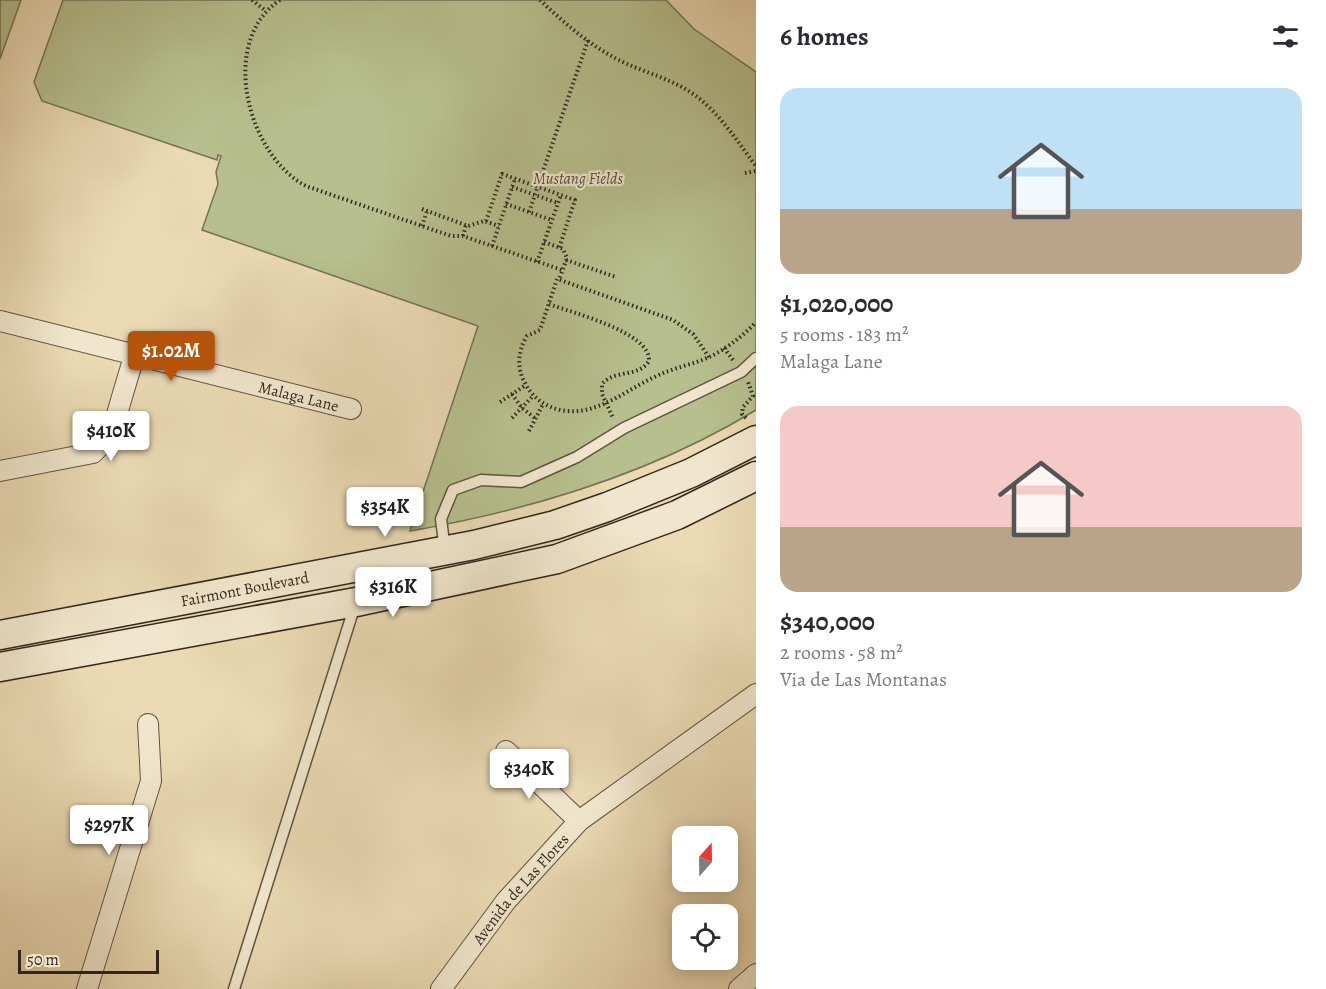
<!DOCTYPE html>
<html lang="en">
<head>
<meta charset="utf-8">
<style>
	body { margin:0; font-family:Alegreya,serif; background:#f2f2f3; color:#2b2b33; height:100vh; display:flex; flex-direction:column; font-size:22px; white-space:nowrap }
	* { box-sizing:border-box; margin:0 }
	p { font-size:20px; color:#7c7c81 }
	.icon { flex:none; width:33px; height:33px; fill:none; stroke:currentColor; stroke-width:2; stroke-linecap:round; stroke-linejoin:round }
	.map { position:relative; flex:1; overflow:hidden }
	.sheet { display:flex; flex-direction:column; background:#fff; width:570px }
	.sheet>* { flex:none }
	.needle { width:39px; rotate:20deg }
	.controls { position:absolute; left:672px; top:826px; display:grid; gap:12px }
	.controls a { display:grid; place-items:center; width:66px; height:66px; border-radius:12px; background:#fff; box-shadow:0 3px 15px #0003; font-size:30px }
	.scale { position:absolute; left:18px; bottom:15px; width:141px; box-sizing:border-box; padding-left:6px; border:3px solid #32261e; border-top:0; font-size:16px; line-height:21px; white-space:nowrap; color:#32261e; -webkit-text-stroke:4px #f1e6cd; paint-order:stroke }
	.price { position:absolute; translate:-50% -51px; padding:0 14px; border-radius:6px; background:#fff; color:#222; font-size:20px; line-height:39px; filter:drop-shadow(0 2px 3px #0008) }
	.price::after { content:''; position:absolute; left:50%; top:36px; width:18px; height:14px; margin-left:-9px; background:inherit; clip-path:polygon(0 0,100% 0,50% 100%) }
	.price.on { background:#b45309; color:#fff }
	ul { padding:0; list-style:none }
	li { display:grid; align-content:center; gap:12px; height:318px; padding:0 24px }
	li span { display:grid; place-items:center; height:186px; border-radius:18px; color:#555 }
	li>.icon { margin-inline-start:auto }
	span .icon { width:108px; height:108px; fill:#fffc; stroke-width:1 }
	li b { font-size:26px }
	h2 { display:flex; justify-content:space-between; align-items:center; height:72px; padding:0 24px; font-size:26px }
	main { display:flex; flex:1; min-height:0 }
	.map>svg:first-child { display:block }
	.green { fill:#b6bf8d; stroke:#747256; stroke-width:1.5 }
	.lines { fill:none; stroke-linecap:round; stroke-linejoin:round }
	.service-casing { stroke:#605343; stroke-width:13 }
	.minor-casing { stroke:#605343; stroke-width:22 }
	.secondary-casing { stroke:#32261e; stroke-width:31 }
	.path { stroke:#32261e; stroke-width:4; stroke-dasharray:1.5 3; stroke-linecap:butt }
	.service { stroke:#f1e6cd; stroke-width:10 }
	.minor { stroke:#f1e6cd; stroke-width:20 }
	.secondary { stroke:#f1e6cd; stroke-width:28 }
	.labels { text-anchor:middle; stroke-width:4.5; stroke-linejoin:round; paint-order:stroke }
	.park-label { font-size:16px; font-style:italic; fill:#534c3a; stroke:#f1e6cd }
	.street-label { font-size:16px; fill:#32261e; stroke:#f1e6cd }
</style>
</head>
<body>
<main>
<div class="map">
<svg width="756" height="989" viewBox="0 0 756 989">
	<rect width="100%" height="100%" fill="#ead9b2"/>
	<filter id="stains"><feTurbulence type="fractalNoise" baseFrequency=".00333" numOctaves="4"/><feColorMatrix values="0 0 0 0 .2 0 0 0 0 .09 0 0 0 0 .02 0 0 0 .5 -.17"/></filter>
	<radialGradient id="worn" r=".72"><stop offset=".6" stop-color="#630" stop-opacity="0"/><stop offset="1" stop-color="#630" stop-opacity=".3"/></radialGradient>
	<g class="green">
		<path d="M0,0H21L0,59Z"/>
		<path d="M63,0H666L694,29L756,72V410C651,474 531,510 410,531L478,326L202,230L218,184L216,172L221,156L218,155L217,160L42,101L34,82Z"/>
	</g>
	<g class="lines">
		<g class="service-casing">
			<g id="service">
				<path d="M445,550L441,519L453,490L481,480L521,482L577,457L624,428L741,372L756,358"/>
				<path d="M234,989L355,605"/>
			</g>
		</g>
		<g class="minor-casing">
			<g id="minor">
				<path id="s1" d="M0,321L351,409"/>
				<path d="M0,471L93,453L111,434L135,353"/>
				<path d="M506,751L579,821"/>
				<path d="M87,989L151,781L148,724"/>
				<path id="s2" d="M441,989L506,901L579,821L756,694"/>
				<path d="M739,989L756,974"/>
			</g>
		</g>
		<g class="secondary-casing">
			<g id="secondary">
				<path id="s3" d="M0,635L474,545L555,525L607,507L691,473L756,440"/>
				<path d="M0,667L356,602L557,559L677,515L756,476"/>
			</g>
		</g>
		<g class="path">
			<path d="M252,0L266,11"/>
			<path d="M280,0C218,41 247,155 306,186L451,236H463L562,270"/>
			<path d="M540,0C562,21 586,42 613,57C640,72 670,77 696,96C721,115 737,141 756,166"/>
			<path d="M745,173L756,171"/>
			<path d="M512,187L558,203"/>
			<path d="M506,204L552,220"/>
			<path d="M422,209L468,226L484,221L499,226"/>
			<path d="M529,212L588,40"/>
			<path d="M486,221L502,174L575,200L559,248"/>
			<path d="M422,226L427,211"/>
			<path d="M463,236L466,225"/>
			<path d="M544,242L563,249L567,258L559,280"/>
			<path d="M492,246L515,179"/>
			<path d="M566,260L616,277"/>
			<path d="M537,262L561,195"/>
			<path d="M549,304C572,313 651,332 649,361C638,378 615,369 602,384V394L613,418"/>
			<path d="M724,348L733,360"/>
			<path d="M709,357L693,334L673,320L557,279L540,330L527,336C518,351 516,367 525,383C535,403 556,413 578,411C608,408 634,385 661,374C679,366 700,363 717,353C731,345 745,334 756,322"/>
			<path d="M512,394L522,408L536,419"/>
			<path d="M500,402L526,385"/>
			<path d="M512,418L533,396"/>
			<path d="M746,418L742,414L743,407L753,396L748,382"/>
			<path d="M529,431L543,404"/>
		</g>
		<use href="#service" class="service"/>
		<use href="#minor" class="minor"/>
		<use href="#secondary" class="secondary"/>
	</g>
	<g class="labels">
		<g class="park-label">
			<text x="578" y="184">Mustang Fields</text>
		</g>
		<g class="street-label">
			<text dy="6" stroke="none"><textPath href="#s1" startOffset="308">Malaga Lane</textPath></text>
			<text dy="6" stroke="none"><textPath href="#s3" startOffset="249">Fairmont Boulevard</textPath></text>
			<text dy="6" stroke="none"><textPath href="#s2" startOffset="128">Avenida de Las Flores</textPath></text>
		</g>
	</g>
	<rect width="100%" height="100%" filter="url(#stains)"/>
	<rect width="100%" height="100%" fill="url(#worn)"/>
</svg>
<div class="controls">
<a><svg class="needle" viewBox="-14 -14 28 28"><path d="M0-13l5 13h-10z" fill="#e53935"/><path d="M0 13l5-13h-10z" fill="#7c7c81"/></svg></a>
<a><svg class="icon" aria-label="locate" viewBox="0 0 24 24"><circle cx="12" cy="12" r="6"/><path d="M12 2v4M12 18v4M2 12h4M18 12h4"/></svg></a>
</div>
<div class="scale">50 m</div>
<b class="price on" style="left:171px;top:382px">$1.02M</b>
<b class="price" style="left:111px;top:462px">$410K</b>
<b class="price" style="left:385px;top:538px">$354K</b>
<b class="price" style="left:393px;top:618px">$316K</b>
<b class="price" style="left:529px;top:800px">$340K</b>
<b class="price" style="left:109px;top:856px">$297K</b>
</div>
<section class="sheet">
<h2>6 homes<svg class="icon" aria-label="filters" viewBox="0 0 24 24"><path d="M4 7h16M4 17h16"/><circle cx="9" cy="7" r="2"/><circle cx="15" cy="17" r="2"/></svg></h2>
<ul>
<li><span style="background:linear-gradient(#bfe0f5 65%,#b9a48a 0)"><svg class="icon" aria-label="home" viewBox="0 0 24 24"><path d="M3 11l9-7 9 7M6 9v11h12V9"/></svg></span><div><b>$1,020,000</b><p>5 rooms · 183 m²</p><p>Malaga Lane</p></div></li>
<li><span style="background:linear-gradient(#f6c9c9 65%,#b9a48a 0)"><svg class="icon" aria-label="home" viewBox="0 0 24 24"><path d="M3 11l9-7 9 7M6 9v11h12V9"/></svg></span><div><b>$340,000</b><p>2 rooms · 58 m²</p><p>Via de Las Montanas</p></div></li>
</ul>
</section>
</main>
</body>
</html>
